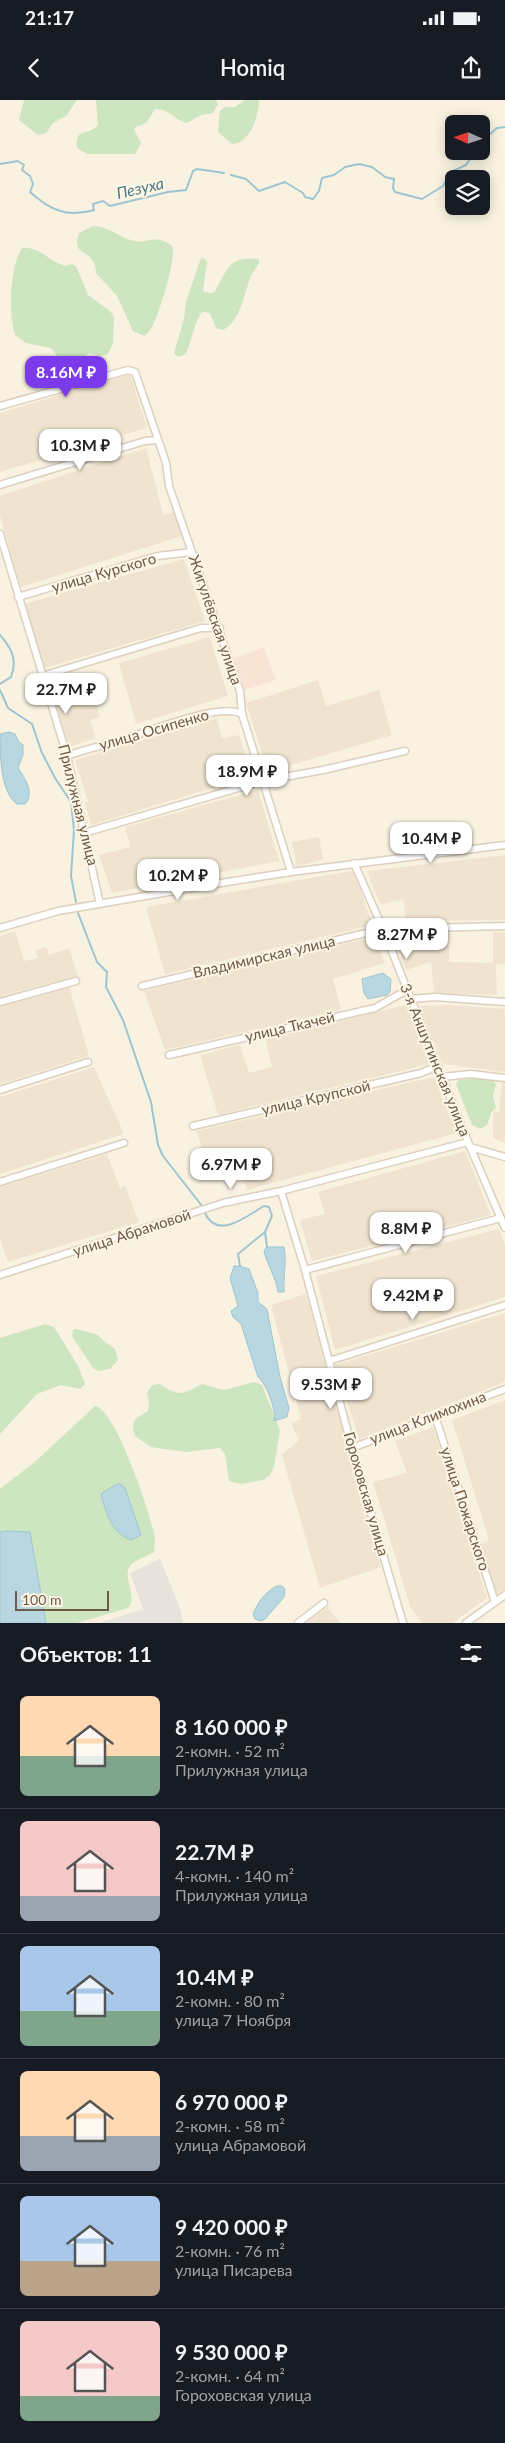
<!DOCTYPE html>
<html lang="ru">
<head>
<meta charset="utf-8">
<style>
	body { margin:0; font-family:Lato,sans-serif; background:#242831; color:#f1f3f6; height:100vh; display:flex; flex-direction:column; font-size:19px; white-space:nowrap }
	* { box-sizing:border-box; margin:0 }
	p { font-size:16px; color:#9ea1a6 }
	.icon { flex:none; width:28px; height:28px; fill:none; stroke:currentColor; stroke-width:2; stroke-linecap:round; stroke-linejoin:round }
	.map { position:relative; height:1523px; overflow:hidden }
	.details { display:flex; flex-direction:column; background:#171b24; flex:1 }
	.details>* { flex:none }
	.needle { width:32px; rotate:273deg }
	.buttons { position:absolute; left:445px; top:15px; display:grid; gap:10px }
	.buttons a { display:grid; place-items:center; width:45px; height:45px; border-radius:8px; background:#171b24; box-shadow:0 2px 12px #0003; font-size:25px }
	.scale { position:absolute; left:15px; bottom:12px; width:94px; box-sizing:border-box; padding-left:5px; border:2px solid #6e5a4a; border-top:0; font-size:14px; line-height:18px; white-space:nowrap; color:#6e5a4a; -webkit-text-stroke:4px #fdf6e6; paint-order:stroke }
	.price { position:absolute; translate:-50% -42px; padding:0 11px; border-radius:10px; background:#fff; color:#222; font-size:16px; line-height:32px; filter:drop-shadow(0 1px 2px #0008) }
	.price::after { content:''; position:absolute; left:50%; top:30px; width:15px; height:11px; margin-left:-8px; background:inherit; clip-path:polygon(0 0,100% 0,50% 100%) }
	.price.current { background:#7c3aed; color:#fff }
	ul { padding:0; list-style:none }
	li { display:flex; align-items:center; gap:15px; height:125px; padding:0 20px }
	li+li { border-top:1px solid #363941 }
	li span { display:grid; place-items:center; flex:none; width:140px; height:100px; border-radius:8px; color:#555 }
	li>.icon { margin-inline-start:auto }
	span .icon { width:60px; height:60px; fill:#fffc; stroke-width:1 }
	li b { font-size:21px }
	h2 { display:flex; justify-content:space-between; align-items:center; height:60px; padding:0 20px; font-size:21px }
	.status { display:flex; justify-content:space-between; align-items:center; height:35px; padding:0 25px; background:#171b24; direction:ltr }
	.status svg { height:14px; fill:currentColor }
	header { display:flex; justify-content:space-between; align-items:center; height:65px; padding:0 20px; background:#171b24; font-size:22px; font-weight:600 }
	.map>svg:first-child { display:block }
	.residential { fill:#f0e4d0 }
	.commercial { fill:#f9e3d5 }
	.industrial { fill:#e8e3dc }
	.green { fill:#cde5c1 }
	.water { fill:#b8d7e0; stroke:#9fc5d1 }
	.lines { fill:none; stroke-linecap:round; stroke-linejoin:round }
	.stream { stroke:#9fc5d1; stroke-width:2 }
	.minor-casing { stroke:#dccfbe; stroke-width:9 }
	.minor { stroke:#fff; stroke-width:6 }
	.labels { text-anchor:middle; stroke-width:4; stroke-linejoin:round; paint-order:stroke }
	.street-label { font-size:15px; fill:#6e5a4a; stroke:#fdf6e6 }
	.water-label { font-size:16px; font-style:italic; fill:#4a7786; stroke:#fdf6e6 }
</style>
</head>
<body>
<div class="status"><b>21:17</b><svg viewBox="0 0 49 12"><path d="M0 12V9h3v3zM5 12V6h3v6zM10 12V3h3v9zM15 12V0h3v12zM26 1h20v11H26zM47 4h2v5h-2z"/></svg></div>
<header><svg class="icon" aria-label="back" viewBox="0 0 24 24"><path d="M15 5l-7 7 7 7"/></svg>Homiq<svg class="icon" aria-label="share" viewBox="0 0 24 24"><path d="M12 15V3M7 8l5-5 5 5M5 13v7h14v-7"/></svg></header>
<div class="map">
<svg width="505" height="1523" viewBox="0 0 505 1523">
	<rect width="100%" height="100%" fill="#f9f2e1"/>
	<g class="residential">
		<path d="M130,274L147,328L0,372V313Z"/>
		<path d="M146,348L163,415L174,412L182,436L21,487L0,416V396Z"/>
		<path d="M184,459L205,521L45,568L24,504Z"/>
		<path d="M210,537L228,596L136,624L119,563Z"/>
		<path d="M88,573L100,617L90,620L96,638L69,647L50,584Z"/>
		<path d="M318,580L326,606L379,590L392,635L268,672L246,603Z"/>
		<path d="M217,618L222,638L239,635L252,676L91,725L85,703L88,701L75,660Z"/>
		<path d="M258,690L279,761L112,793L99,755L130,747L125,727Z"/>
		<path d="M319,737L323,760L297,766L292,742Z"/>
		<path d="M505,755V820L406,821L404,800L380,804L367,771Z"/>
		<path d="M351,771L354,773L373,825L165,874L146,807Z"/>
		<path d="M15,831L24,861L38,858L36,850L46,847L49,855L69,848L78,876L0,896V836Z"/>
		<path d="M493,832H505V864H496L497,895L434,893L431,862L406,870L394,835L449,833V862L493,863Z"/>
		<path d="M374,837L385,863L333,879L341,910L165,950L144,891Z"/>
		<path d="M69,886L89,956L0,984V906Z"/>
		<path d="M406,905L430,964L218,1015L200,955L240,945L249,973L272,967L266,939Z"/>
		<path d="M449,905L505,909V972L443,964L419,906Z"/>
		<path d="M94,967L124,1034L0,1074V997Z"/>
		<path d="M434,977L457,1033L247,1090L240,1069L213,1077L196,1031Z"/>
		<path d="M502,981L505,982V1043L493,1038V1012H499Z"/>
		<path d="M465,1051L491,1115L312,1161L300,1120L325,1114L318,1092Z"/>
		<path d="M107,1054L120,1088L125,1086L139,1122L8,1162L0,1139V1087Z"/>
		<path d="M499,1129L505,1144V1197L335,1250L316,1176Z"/>
		<path d="M306,1194L381,1467L320,1488L282,1355L299,1340L291,1323L301,1319L271,1205Z"/>
		<path d="M505,1213V1282L359,1339L335,1265Z"/>
		<path d="M505,1300V1489L497,1494L479,1445L489,1440L452,1320Z"/>
		<path d="M433,1327L487,1498L452,1523H422L410,1506L373,1382L407,1373L395,1341Z"/>
		<path d="M327,1507L340,1523H306Z"/>
	</g>
	<path class="commercial" d="M264,547L276,580L245,590L234,558Z"/>
	<path class="industrial" d="M160,1459L180,1508L183,1523H100L143,1509L130,1473Z"/>
	<g class="green">
		<path d="M24,0H77L66,16L53,23L46,33L38,35L19,20Z"/>
		<path d="M96,0H216L218,4L213,13L201,15L187,23C174,20 169,8 155,9L147,22L136,27L134,30L141,43L135,54H87L77,48C75,26 88,37 98,25Z"/>
		<path d="M245,0H259C259,15 250,44 232,44L218,32L220,11L225,7H235Z"/>
		<path d="M93,126C109,126 120,138 134,141C149,144 154,133 172,146C177,158 159,214 152,227C150,231 147,234 144,236L133,231L117,196L96,173C96,158 88,157 78,148L77,140L79,133Z"/>
		<path d="M22,148C40,146 49,162 66,166L71,164L76,166L88,195L110,211L114,217L113,244L107,255L101,256L89,253C85,255 84,258 80,262C68,275 58,257 51,248L26,243L15,235C8,214 10,166 22,148Z"/>
		<path d="M201,158L206,160L207,163L203,190L204,192L212,193L215,191C228,171 226,156 259,159V163C257,167 253,171 251,176C244,193 241,221 223,230L216,228L210,213L202,212L197,220L186,254L178,257L174,253L184,219L186,202Z"/>
		<path d="M477,978L493,980L496,985L493,996L496,1008L492,1011L487,1025L480,1029L472,1025L456,984L459,980Z"/>
		<path d="M45,1224L54,1227L78,1266L85,1284L80,1289L61,1285L37,1294L0,1334V1238Z"/>
		<path d="M77,1229L98,1235L105,1242L115,1249L118,1260L110,1269L98,1271L93,1268L72,1236L73,1230Z"/>
		<path d="M254,1282L262,1285L280,1330L274,1367L270,1375L263,1380L241,1384L229,1381L225,1354L220,1348L186,1352L151,1347L135,1336C130,1320 135,1319 148,1311L149,1301L147,1293L152,1285L160,1284C179,1297 182,1295 202,1284L224,1290Z"/>
		<path d="M95,1306C115,1307 153,1419 155,1440C155,1444 154,1448 154,1452C147,1456 139,1459 133,1463C118,1475 140,1495 128,1508L77,1523H46L30,1432H0V1389L36,1361Z"/>
	</g>
	<g class="water">
		<path d="M9,632L15,634L18,641L23,645V655L18,668C25,678 35,693 25,704H17C0,692 0,653 0,634Z"/>
		<path d="M383,873L391,879L390,892L387,895L368,899L364,893L362,879Z"/>
		<path d="M267,1147H284C287,1163 283,1176 284,1192H278C276,1177 267,1165 264,1151Z"/>
		<path d="M234,1166H240L249,1169L258,1193V1202L267,1209L280,1277L289,1308L287,1317L274,1321C277,1311 266,1283 258,1277L241,1224L233,1217L231,1211L238,1206L230,1178Z"/>
		<path d="M119,1383L125,1388L141,1435L131,1440C110,1431 109,1417 101,1397L102,1393Z"/>
		<path d="M6,1431L30,1432L46,1523H0V1432Z"/>
		<path d="M277,1486H282L285,1489L284,1497L265,1519L261,1521L255,1519L253,1514C258,1502 266,1491 277,1486Z"/>
	</g>
	<g class="lines">
		<g class="stream">
			<path d="M481,42L497,28L505,27"/>
			<path d="M0,64L18,61L24,65L22,70L30,76L33,84L30,92C50,110 67,118 94,110L93,104L103,101L110,106L168,92L186,90L193,71L197,69L224,73"/>
			<path d="M231,75L246,79L259,91L285,82L303,93L305,97L313,99L319,91L322,78L334,75L345,67L359,64L372,67L385,77L394,79L393,88L395,92L422,99L443,86L451,72L466,65L475,51"/>
			<path d="M0,535C11,548 18,559 11,577L0,584"/>
			<path d="M0,590L8,608L32,624L42,653L55,678L71,702L74,730L71,776L76,802"/>
			<path d="M78,813L97,862L107,872L106,887L123,920L151,1002L158,1045L163,1056L202,1106"/>
			<path d="M205,1113C218,1141 248,1115 264,1106L269,1107L272,1116L265,1132L267,1147"/>
			<path d="M240,1166L238,1154L265,1132"/>
		</g>
		<g class="minor-casing">
			<g id="minor">
				<path d="M0,306L128,270L135,272L166,363L169,386L240,591L242,614L291,772"/>
				<path d="M0,385L145,341L157,340"/>
				<path d="M0,434L67,656L100,804"/>
				<path d="M18,497L158,456L191,452"/>
				<path d="M42,576L201,528H220"/>
				<path d="M67,656C82,650 97,647 112,643C139,636 218,601 242,614"/>
				<path d="M84,733L262,681L323,670L405,651"/>
				<path d="M354,763L383,829L468,1042L505,1128"/>
				<path d="M0,828L58,811L221,783L291,772L505,745"/>
				<path d="M142,886L383,829L505,826"/>
				<path d="M410,899L435,897L505,902"/>
				<path d="M0,902L76,881"/>
				<path d="M169,955L375,908L407,890"/>
				<path d="M442,977L471,974L505,978"/>
				<path d="M0,990L88,962"/>
				<path d="M193,1026L421,973L438,966"/>
				<path d="M470,1047L505,1057"/>
				<path d="M0,1082L124,1043"/>
				<path d="M281,1091L305,1170L352,1348L403,1523"/>
				<path d="M305,1170L501,1118"/>
				<path d="M0,1175L223,1103L281,1091L468,1042"/>
				<path d="M329,1261L505,1205"/>
				<path d="M435,1316L495,1502"/>
				<path d="M352,1348L505,1289"/>
				<path d="M298,1523L324,1503"/>
				<path d="M466,1523L505,1495"/>
			</g>
		</g>
		<use href="#minor" class="minor"/>
	</g>
	<g class="labels">
		<g class="street-label">
			<text transform="translate(104 473) rotate(-16)" y="5">улица Курского</text>
			<text transform="translate(215 520) rotate(71)" y="5">Жигулёвская улица</text>
			<text transform="translate(154 630) rotate(-16)" y="5">улица Осипенко</text>
			<text transform="translate(78 705) rotate(76)" y="5">Прилужная улица</text>
			<text transform="translate(264 857) rotate(-13)" y="5">Владимирская улица</text>
			<text transform="translate(290 927) rotate(-13)" y="5">улица Ткачей</text>
			<text transform="translate(435 960) rotate(68)" y="5">3-я Аншутинская улица</text>
			<text transform="translate(316 998) rotate(-13)" y="5">улица Крупской</text>
			<text transform="translate(132 1133) rotate(-18)" y="5">улица Абрамовой</text>
			<text transform="translate(428 1318) rotate(-21)" y="5">улица Климохина</text>
			<text transform="translate(366 1394) rotate(74)" y="5">Гороховская улица</text>
			<text transform="translate(465 1409) rotate(72)" y="5">улица Пожарского</text>
		</g>
		<g class="water-label">
			<text transform="translate(140 88) rotate(-13)" y="6">Пезуха</text>
		</g>
	</g>
</svg>
<div class="buttons">
<a><svg class="needle" viewBox="-14 -14 28 28"><path d="M0-13l5 13h-10z" fill="#e53935"/><path d="M0 13l5-13h-10z" fill="#9ea1a6"/></svg></a>
<a><svg class="icon" aria-label="layers" viewBox="0 0 24 24"><path d="M12 4l9 5-9 5-9-5zM3 14l9 5 9-5"/></svg></a>
</div>
<div class="scale">100 m</div>
<b class="price current" style="left:66px;top:298px">8.16M ₽</b>
<b class="price" style="left:80px;top:371px">10.3M ₽</b>
<b class="price" style="left:66px;top:615px">22.7M ₽</b>
<b class="price" style="left:247px;top:697px">18.9M ₽</b>
<b class="price" style="left:431px;top:764px">10.4M ₽</b>
<b class="price" style="left:178px;top:801px">10.2M ₽</b>
<b class="price" style="left:407px;top:860px">8.27M ₽</b>
<b class="price" style="left:231px;top:1090px">6.97M ₽</b>
<b class="price" style="left:406px;top:1154px">8.8M ₽</b>
<b class="price" style="left:413px;top:1221px">9.42M ₽</b>
<b class="price" style="left:331px;top:1310px">9.53M ₽</b>
</div>
<section class="details">
<h2>Объектов: 11<svg class="icon" aria-label="filters" viewBox="0 0 24 24"><path d="M4 7h16M4 17h16"/><circle cx="9" cy="7" r="2"/><circle cx="15" cy="17" r="2"/></svg></h2>
<ul>
<li><span style="background:linear-gradient(#ffd9b3 60%,#7fa58c 0)"><svg class="icon" aria-label="home" viewBox="0 0 24 24"><path d="M3 11l9-7 9 7M6 9v11h12V9"/></svg></span><div><b>8 160 000 ₽</b><p>2-комн. · 52 m²</p><p>Прилужная улица</p></div></li>
<li><span style="background:linear-gradient(#f6c9c9 75%,#9aa5b1 0)"><svg class="icon" aria-label="home" viewBox="0 0 24 24"><path d="M3 11l9-7 9 7M6 9v11h12V9"/></svg></span><div><b>22.7M ₽</b><p>4-комн. · 140 m²</p><p>Прилужная улица</p></div></li>
<li><span style="background:linear-gradient(#a9c7e8 65%,#7fa58c 0)"><svg class="icon" aria-label="home" viewBox="0 0 24 24"><path d="M3 11l9-7 9 7M6 9v11h12V9"/></svg></span><div><b>10.4M ₽</b><p>2-комн. · 80 m²</p><p>улица 7 Ноября</p></div></li>
<li><span style="background:linear-gradient(#ffd9b3 65%,#9aa5b1 0)"><svg class="icon" aria-label="home" viewBox="0 0 24 24"><path d="M3 11l9-7 9 7M6 9v11h12V9"/></svg></span><div><b>6 970 000 ₽</b><p>2-комн. · 58 m²</p><p>улица Абрамовой</p></div></li>
<li><span style="background:linear-gradient(#a9c7e8 65%,#b9a48a 0)"><svg class="icon" aria-label="home" viewBox="0 0 24 24"><path d="M3 11l9-7 9 7M6 9v11h12V9"/></svg></span><div><b>9 420 000 ₽</b><p>2-комн. · 76 m²</p><p>улица Писарева</p></div></li>
<li><span style="background:linear-gradient(#f6c9c9 75%,#7fa58c 0)"><svg class="icon" aria-label="home" viewBox="0 0 24 24"><path d="M3 11l9-7 9 7M6 9v11h12V9"/></svg></span><div><b>9 530 000 ₽</b><p>2-комн. · 64 m²</p><p>Гороховская улица</p></div></li>
</ul>
</section>
</body>
</html>
